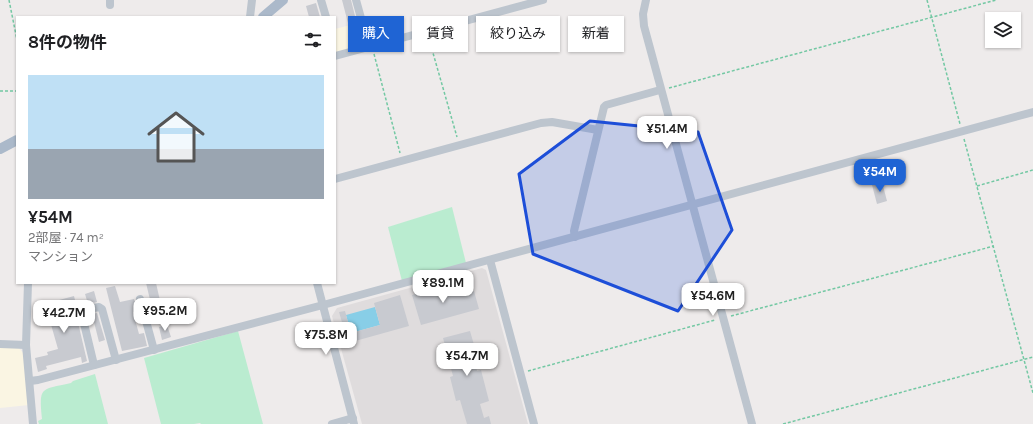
<!DOCTYPE html>
<html lang="ja">
<head>
<meta charset="utf-8">
<style>
	body { margin:0; font-family:Karla,"Noto Sans JP",sans-serif; background:#f2f2f2; color:#202124; height:100vh; display:flex; flex-direction:column; font-size:15px; white-space:nowrap }
	* { box-sizing:border-box; margin:0 }
	p { font-size:13px; color:#757577 }
	.icon { flex:none; width:22px; height:22px; fill:none; stroke:currentColor; stroke-width:2; stroke-linecap:round; stroke-linejoin:round }
	.map { position:relative; flex:1; overflow:hidden }
	.drawer { position:absolute; left:16px; top:16px; width:320px; height:268px; display:flex; flex-direction:column; background:#fff; border-radius:0px; box-shadow:0 1px 3px #0004 }
	.drawer>* { flex:none }
	.guide { position:absolute; left:348px; top:16px; width:380px; height:36px; display:flex; gap:8px }
	.controls { position:absolute; left:985px; top:12px; display:grid; gap:8px }
	.controls a { display:grid; place-items:center; width:36px; height:36px; border-radius:0px; background:#fff; box-shadow:0 1px 3px #0004; font-size:20px }
	.price { position:absolute; translate:-50% -34px; padding:0 9px; border-radius:8px; background:#fff; color:#222; font-size:13px; line-height:26px; filter:drop-shadow(0 1px 2px #0008) }
	.price::after { content:''; position:absolute; left:50%; top:24px; width:12px; height:9px; margin-left:-6px; background:inherit; clip-path:polygon(0 0,100% 0,50% 100%) }
	.price.on { background:#1f64d4; color:#fff }
	ul { padding:0; list-style:none }
	li { display:grid; align-content:center; gap:8px; height:212px; padding:0 12px }
	li+li { border-top:1px solid #e0e0e0 }
	li span { display:grid; place-items:center; height:124px; border-radius:0px; color:#555 }
	li>.icon { margin-inline-start:auto }
	span .icon { width:72px; height:72px; fill:#fffc; stroke-width:1 }
	li b { font-size:17px }
	h2 { display:flex; justify-content:space-between; align-items:center; height:48px; padding:0 12px; font-size:17px }
	.chip { padding:0 14px; border-radius:0px; background:#fff; box-shadow:0 1px 3px #0004; font-size:14px; line-height:36px }
	.chip.on { background:#1f64d4; color:#fff }
	.map>svg:first-child { display:block }
	.commercial { fill:#faf5e3 }
	.education { fill:#dfdcdd }
	.green { fill:#baecd0 }
	.water { fill:#88cee7 }
	.building { fill:#c8cad0 }
	.lines { fill:none; stroke-linecap:round; stroke-linejoin:round }
	.path { stroke:#73c8a3; stroke-width:1.5; stroke-dasharray:3 2; stroke-linecap:butt }
	.minor { stroke:#bdc5ce; stroke-width:8 }
	.major { stroke:#abb9ca; stroke-width:10 }
	.marked { fill:#1d4ed8; fill-opacity:0.2; stroke:#1d4ed8; stroke-width:3; stroke-linejoin:round }
</style>
</head>
<body>
<div class="map">
<svg width="1033" height="424" viewBox="0 0 1033 424">
	<rect width="100%" height="100%" fill="#eeebeb"/>
	<g class="commercial">
		<path d="M358,23L364,42L361,46L335,53V29Z"/>
		<path d="M0,347L19,348L24,354L29,405L0,408Z"/>
	</g>
	<path class="education" d="M482,268L486,270L528,424H362L332,316L337,308Z"/>
	<g class="green">
		<path d="M452,207L466,263L402,281L388,227Z"/>
		<path d="M238,331L263,424H201L200,423L194,424H161L144,358Z"/>
		<path d="M95,374L108,424H39L38,421L42,419C39,386 40,390 71,383L73,381Z"/>
	</g>
	<path class="water" d="M375,307L380,325L351,333L346,315Z"/>
	<g class="building">
		<path d="M342,0H351L356,20L348,23Z"/>
		<path d="M316,3L320,17H309L306,6Z"/>
		<path d="M882,182L887,201L877,204L872,185Z"/>
		<path d="M146,283H156L161,305L152,308Z"/>
		<path d="M454,283L457,295L474,291L479,309L421,325L412,295Z"/>
		<path d="M115,286L120,302L134,299L138,311L133,312L139,334L144,333L147,346L122,351L106,288Z"/>
		<path d="M94,291L97,302L88,304L85,294Z"/>
		<path d="M400,295L409,326L348,343L339,312L345,311L351,333L380,325L374,303Z"/>
		<path d="M74,296L77,308L76,314L87,361L82,363L81,357L46,366L47,369L38,372L35,358L48,355L47,352L58,349L50,321L47,323L45,316L51,315L48,303Z"/>
		<path d="M97,313L105,340L99,342L92,314Z"/>
		<path d="M167,325L171,337L162,340L159,327Z"/>
		<path d="M470,331L477,355L474,356L477,371L481,370L489,401L480,404L484,418L489,416L491,424H467L460,400L456,401L450,377L453,376L443,338Z"/>
	</g>
	<g class="lines">
		<g class="path">
			<path d="M9,0L17,40"/>
			<path d="M927,0L960,124"/>
			<path d="M429,39L457,137"/>
			<path d="M374,54L400,153"/>
			<path d="M669,88L996,0"/>
			<path d="M0,91H17"/>
			<path d="M964,139L1033,393"/>
			<path d="M977,186L1033,170"/>
			<path d="M731,316L994,246"/>
			<path d="M528,371L715,320"/>
			<path d="M783,424L1033,357"/>
		</g>
		<g class="minor">
			<path d="M110,0V5"/>
			<path d="M321,0L326,17"/>
			<path d="M356,0L369,47"/>
			<path d="M646,0L643,14L644,26L752,424"/>
			<path d="M250,17L252,0"/>
			<path d="M335,56L543,0"/>
			<path d="M335,179L541,123L552,122L598,130"/>
			<path d="M575,237L574,231L604,107L606,105L660,90"/>
			<path d="M490,260L534,424"/>
			<path d="M28,283L26,345L33,424"/>
			<path d="M317,283L354,424"/>
			<path d="M140,299L154,350"/>
			<path d="M0,344L26,345"/>
			<path d="M94,365L82,315L81,312L83,310L99,307L102,309L116,360"/>
			<path d="M30,381L38,380L323,305L1033,112"/>
			<path d="M332,424L353,418"/>
		</g>
		<g class="major">
			<path d="M263,17L283,0"/>
			<path d="M0,149L17,140"/>
		</g>
	</g>
	<path class="marked" d="M590,121L698,132L732,230L678,311L533,254L519,174Z"/>
</svg>
<div class="controls">
<a><svg class="icon" aria-label="layers" viewBox="0 0 24 24"><path d="M12 4l9 5-9 5-9-5zM3 14l9 5 9-5"/></svg></a>
</div>
<b class="price" style="left:667px;top:150px">¥51.4M</b>
<b class="price on" style="left:880px;top:193px">¥54M</b>
<b class="price" style="left:443px;top:304px">¥89.1M</b>
<b class="price" style="left:713px;top:317px">¥54.6M</b>
<b class="price" style="left:165px;top:332px">¥95.2M</b>
<b class="price" style="left:64px;top:334px">¥42.7M</b>
<b class="price" style="left:326px;top:356px">¥75.8M</b>
<b class="price" style="left:467px;top:377px">¥54.7M</b>
<div class="guide">
<a class="chip on">購入</a>
<a class="chip">賃貸</a>
<a class="chip">絞り込み</a>
<a class="chip">新着</a>
</div>
<section class="drawer">
<h2>8件の物件<svg class="icon" aria-label="filters" viewBox="0 0 24 24"><path d="M4 7h16M4 17h16"/><circle cx="9" cy="7" r="2"/><circle cx="15" cy="17" r="2"/></svg></h2>
<ul>
<li><span style="background:linear-gradient(#bfe0f5 60%,#9aa5b1 0)"><svg class="icon" aria-label="home" viewBox="0 0 24 24"><path d="M3 11l9-7 9 7M6 9v11h12V9"/></svg></span><div><b>¥54M</b><p>2部屋 · 74 m²</p><p>マンション</p></div></li>
</ul>
</section>
</div>
</body>
</html>
